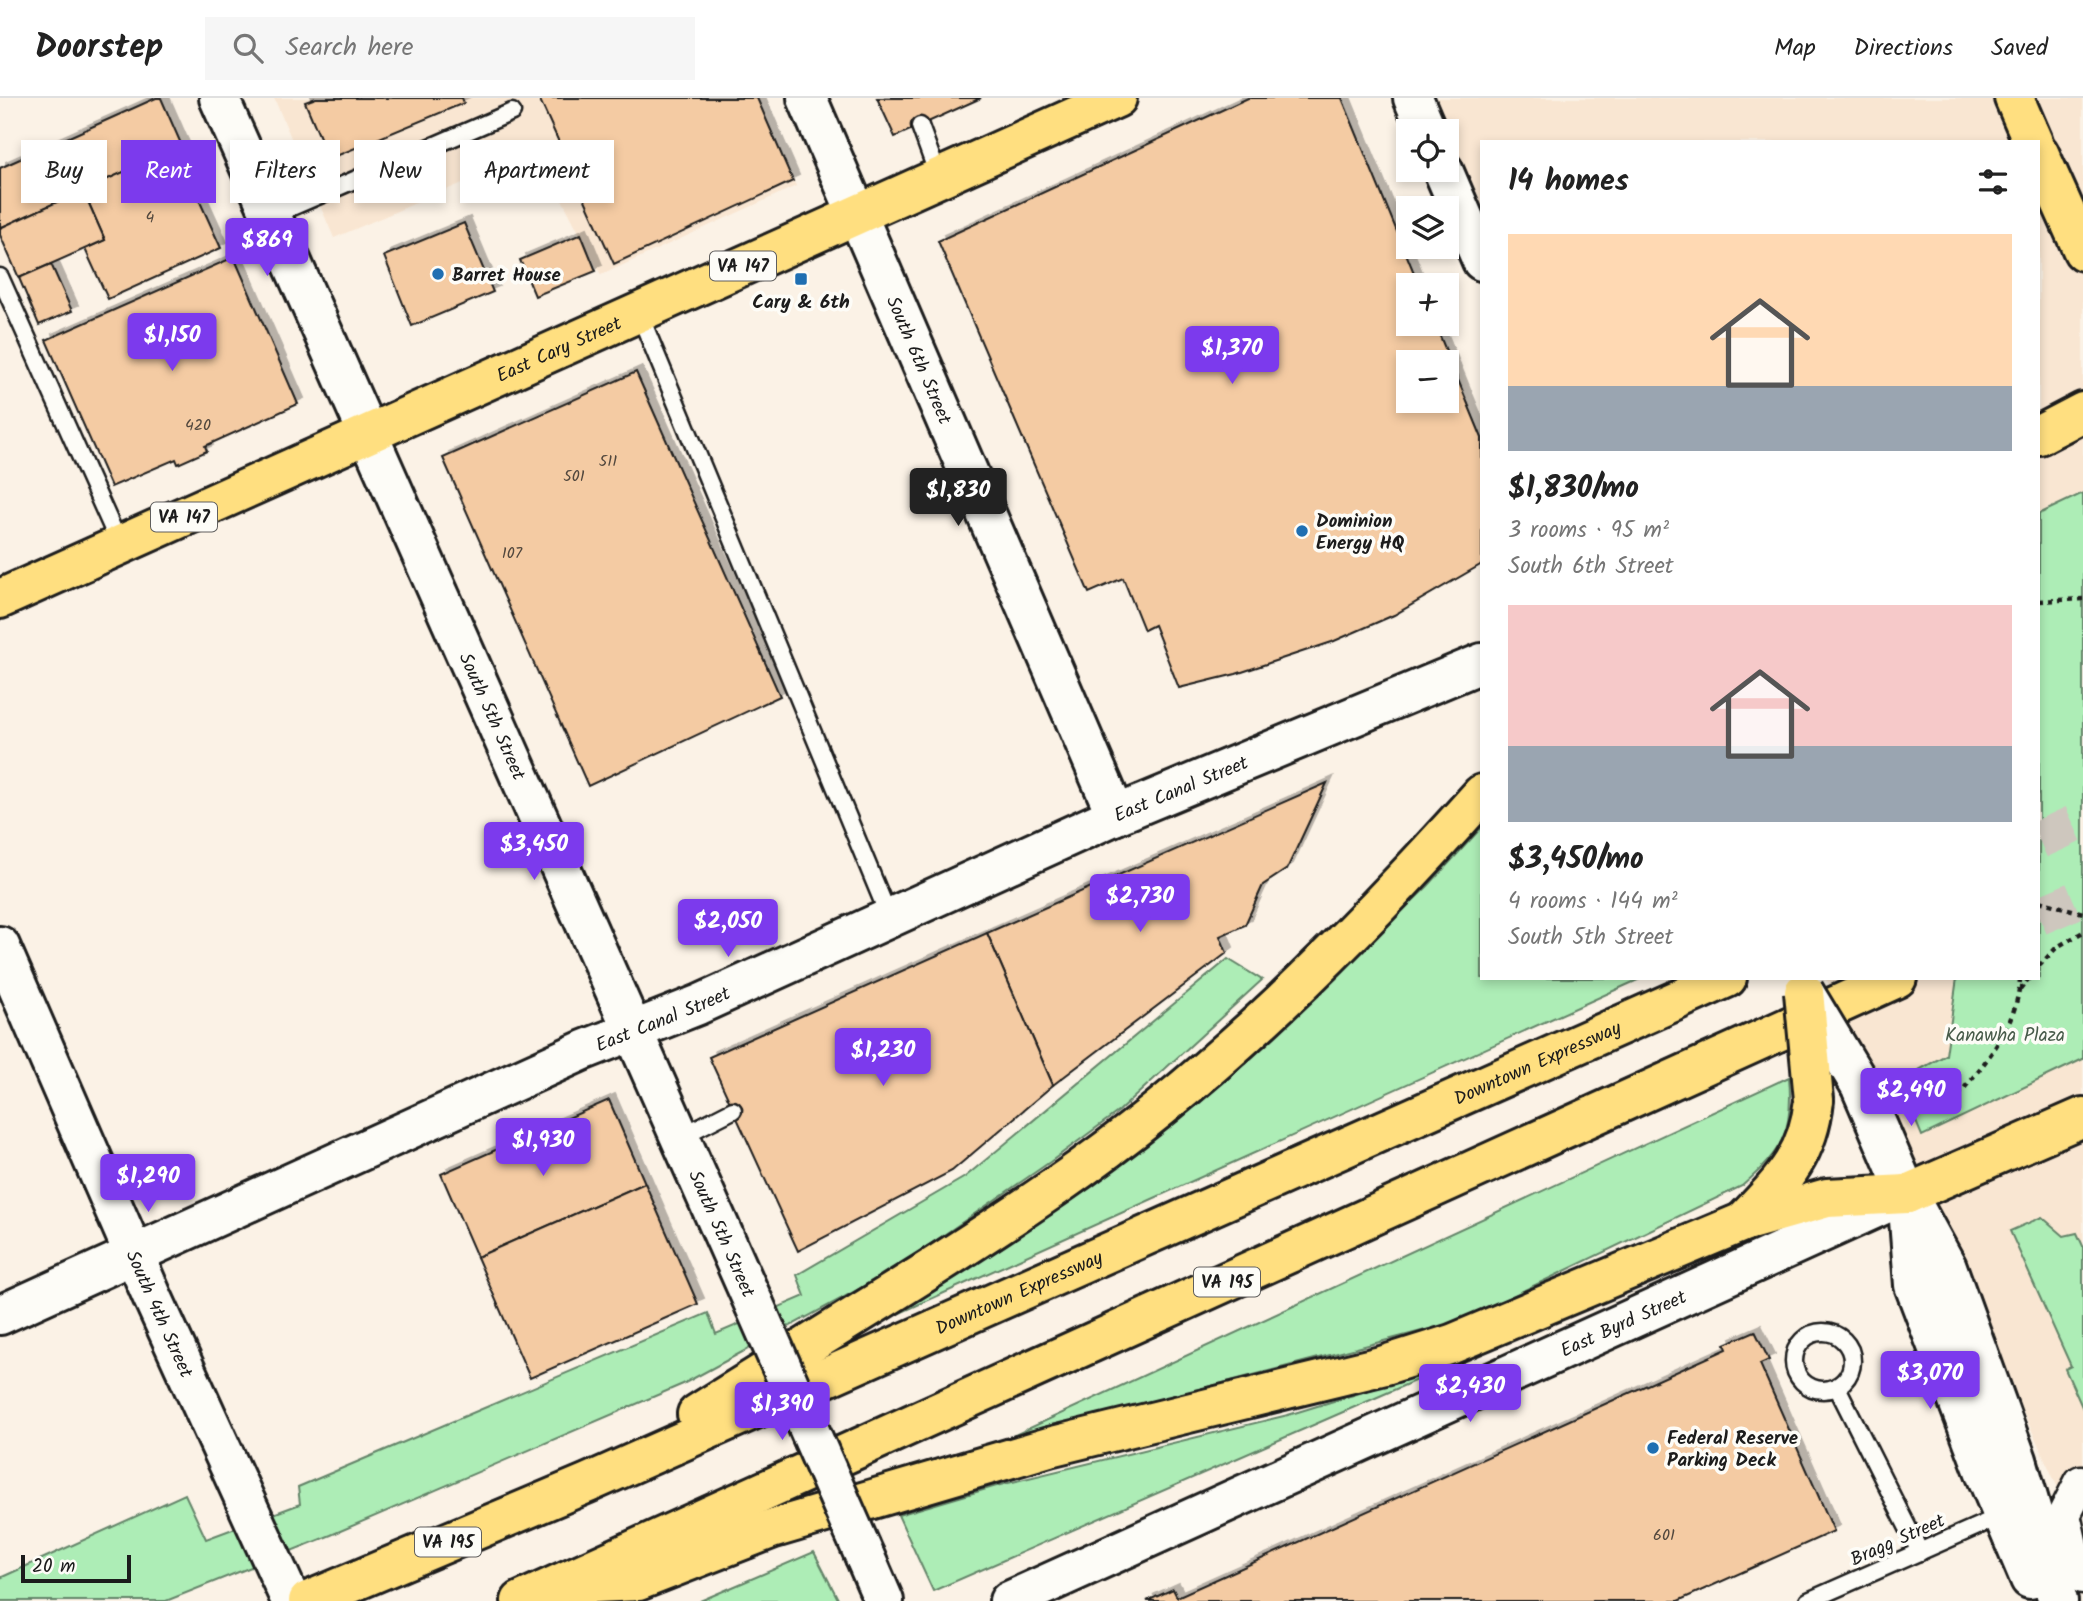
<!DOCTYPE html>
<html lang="en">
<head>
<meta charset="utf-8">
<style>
	body { margin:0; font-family:Kalam,sans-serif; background:#f6f6f6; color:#222; height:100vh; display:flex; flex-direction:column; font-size:26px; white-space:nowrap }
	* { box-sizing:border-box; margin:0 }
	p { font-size:23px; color:#767676 }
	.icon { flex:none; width:38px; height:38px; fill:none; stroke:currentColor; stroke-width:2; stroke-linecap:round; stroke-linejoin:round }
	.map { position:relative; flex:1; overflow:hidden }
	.side { position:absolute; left:1480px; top:42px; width:560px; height:840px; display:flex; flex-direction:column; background:#fff; border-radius:0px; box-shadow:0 4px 10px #0003 }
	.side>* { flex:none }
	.banner { position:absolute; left:21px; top:42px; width:665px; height:63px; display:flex; gap:14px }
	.tools { position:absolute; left:1396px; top:21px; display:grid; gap:14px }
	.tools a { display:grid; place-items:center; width:63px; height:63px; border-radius:0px; background:#fff; box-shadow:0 4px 10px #0003; font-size:35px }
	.scale { position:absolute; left:21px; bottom:18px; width:110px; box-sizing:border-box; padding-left:7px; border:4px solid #1c1c1c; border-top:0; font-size:19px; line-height:24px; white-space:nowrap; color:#1c1c1c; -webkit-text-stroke:5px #fdfcf7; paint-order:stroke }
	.price { position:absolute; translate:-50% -60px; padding:0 16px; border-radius:7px; background:#7c3aed; color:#fff; font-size:23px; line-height:46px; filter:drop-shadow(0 2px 4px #0008) }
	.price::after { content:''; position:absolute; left:50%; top:42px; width:21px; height:16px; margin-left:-10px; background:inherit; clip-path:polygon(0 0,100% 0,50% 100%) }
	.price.on { background:#222; color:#fff }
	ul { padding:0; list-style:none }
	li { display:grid; align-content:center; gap:14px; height:371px; padding:0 28px }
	li span { display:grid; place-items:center; height:217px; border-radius:0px; color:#555 }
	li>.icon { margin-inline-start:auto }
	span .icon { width:126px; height:126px; fill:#fffc; stroke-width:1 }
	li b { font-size:30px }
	h2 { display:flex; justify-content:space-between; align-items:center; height:84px; padding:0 28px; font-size:30px }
	.tag { padding:0 24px; border-radius:0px; background:#fff; box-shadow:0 4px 10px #0003; font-size:24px; line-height:63px }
	.tag.on { background:#7c3aed; color:#fff }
	header { display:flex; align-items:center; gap:42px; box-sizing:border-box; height:98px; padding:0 35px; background:#fff; border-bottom:2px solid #e0e0e0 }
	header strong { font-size:33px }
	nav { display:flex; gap:38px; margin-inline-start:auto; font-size:24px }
	.search { width:490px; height:63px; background:#f6f6f6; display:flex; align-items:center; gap:18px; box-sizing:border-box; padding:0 24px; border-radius:0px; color:#767676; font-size:26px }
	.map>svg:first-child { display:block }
	.built { fill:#f9e6d2 }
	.green { fill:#adedb6; stroke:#648469; stroke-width:2 }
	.building { fill:#f4cba3; stroke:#1c1c1c; stroke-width:2; fill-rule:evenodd; filter:url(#shadow) }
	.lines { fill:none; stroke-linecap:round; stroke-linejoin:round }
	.motorway-tunnel { stroke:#cec7be; stroke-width:38; stroke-dasharray:38 19; stroke-linecap:butt }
	.service-casing { stroke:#1c1c1c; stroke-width:21 }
	.minor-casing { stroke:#1c1c1c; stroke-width:37 }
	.tertiary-casing { stroke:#1c1c1c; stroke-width:44 }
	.secondary-casing { stroke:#1c1c1c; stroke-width:44 }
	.primary-casing { stroke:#1c1c1c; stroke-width:44 }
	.motorway-casing { stroke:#1c1c1c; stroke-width:44 }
	.path { stroke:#1c1c1c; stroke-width:4.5; stroke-dasharray:5 5; stroke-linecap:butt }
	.service { stroke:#fdfcf7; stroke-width:16 }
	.minor { stroke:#fdfcf7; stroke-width:32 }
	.tertiary { stroke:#fdfcf7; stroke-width:38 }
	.secondary { stroke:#fdfcf7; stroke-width:38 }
	.primary { stroke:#ffdf80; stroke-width:38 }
	.motorway { stroke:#ffdf80; stroke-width:38 }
	.secondary-bridge-casing { stroke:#1c1c1c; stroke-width:44; stroke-linecap:butt }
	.motorway-bridge-casing { stroke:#1c1c1c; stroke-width:44; stroke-linecap:butt }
	.secondary-bridge { stroke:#fdfcf7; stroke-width:38 }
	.motorway-bridge { stroke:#ffdf80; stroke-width:38 }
	.poi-dot { fill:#1f6fb2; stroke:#fdfcf7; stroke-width:2.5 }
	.labels { text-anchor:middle; stroke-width:7; stroke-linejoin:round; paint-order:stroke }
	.number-label { font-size:16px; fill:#52483e }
	.shield { fill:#fdfcf7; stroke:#605f5e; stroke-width:2 }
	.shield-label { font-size:18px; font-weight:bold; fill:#1c1c1c }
	.poi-label { font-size:19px; font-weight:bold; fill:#1c1c1c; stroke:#fdfcf7; text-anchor:start }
	.street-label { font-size:19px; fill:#1c1c1c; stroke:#fdfcf7 }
	.park-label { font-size:19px; fill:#485b4a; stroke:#fdfcf7 }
</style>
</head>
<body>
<header>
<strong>Doorstep</strong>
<div class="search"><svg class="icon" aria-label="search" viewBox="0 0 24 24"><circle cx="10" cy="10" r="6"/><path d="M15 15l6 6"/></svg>Search here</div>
<nav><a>Map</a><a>Directions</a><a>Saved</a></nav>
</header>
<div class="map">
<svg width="2083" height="1503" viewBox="0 0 2083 1503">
	<defs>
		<filter id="shadow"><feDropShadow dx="6" dy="-6" stdDeviation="0" flood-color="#0004"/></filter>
	</defs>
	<rect width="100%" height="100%" fill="#fbf2e6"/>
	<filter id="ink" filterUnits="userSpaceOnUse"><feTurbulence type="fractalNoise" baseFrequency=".0143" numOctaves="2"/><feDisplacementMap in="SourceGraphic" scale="14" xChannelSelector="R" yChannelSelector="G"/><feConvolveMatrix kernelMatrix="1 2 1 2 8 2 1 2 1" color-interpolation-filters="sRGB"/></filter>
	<g filter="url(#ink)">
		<g class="built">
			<path d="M274,0H758L796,88L601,177L537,53L334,140Z"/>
			<path d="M1425,0H2083V1445L1826,880H2039V44H1482V125L1447,48V33H1440Z"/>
		</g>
		<g class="green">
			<path d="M2083,395V961L1922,1038L1899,983L1946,957L1957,880H2039V416Z"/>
			<path d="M1482,729V880H1642L871,1228L1289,922L1428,788Z"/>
			<path d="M1228,861L1262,882L1119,1013L1050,1064L887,1176L683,1286L331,1437L166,1503H0V1480L185,1396L206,1441L300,1406L298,1389L708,1215L716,1236L805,1198L797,1177L965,1079Z"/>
			<path d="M1789,979C1794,1033 1783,1052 1742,1088L1460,1223L1004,1342Z"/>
			<path d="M2042,1119L2064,1138L2077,1135L2083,1148V1311L2065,1271L2071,1268L2010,1133Z"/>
			<path d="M1451,1267L933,1493L898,1417L1000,1387L1288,1317Z"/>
			<path d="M814,1454L839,1503H700Z"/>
		</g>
		<g class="building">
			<path d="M156,0H161L182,48L0,130V70Z"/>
			<path d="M316,0H462L464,5L329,61L305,4Z"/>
			<path d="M539,0H757L793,83L614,166Z"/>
			<path d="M877,0H981L895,39Z"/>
			<path d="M1248,0H1342L1419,187H1409V226H1435L1482,340V466L1394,517L1332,544L1236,576L1179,590L1154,527L1144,532L1123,480L1089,495L938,143ZM1409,264H1447V303H1409Z"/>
			<path d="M182,48L202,93L196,95L221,150L108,201L85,151L105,142L83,92Z"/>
			<path d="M83,92L105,142L19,180L0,137V130Z"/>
			<path d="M464,125L493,194L412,228L384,158Z"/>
			<path d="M581,136L596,173L535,198L520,162Z"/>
			<path d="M234,159L298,306L205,348L207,353L178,366L176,361L111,389L46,242Z"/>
			<path d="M51,166L72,213L39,227L19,180Z"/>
			<path d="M636,274L780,598L588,688L443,360Z"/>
			<path d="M1327,685L1287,771L1263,787L1245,827L1220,838L1227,855L1053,987L987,835Z"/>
			<path d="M987,835L1053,987L952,1073L798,1153L709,959Z"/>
			<path d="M609,1002L645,1085L477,1159L441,1076Z"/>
			<path d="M645,1085L698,1206L530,1280L477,1159Z"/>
			<path d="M1755,1233L1769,1262L1760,1266L1834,1433L1678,1503H1147L1173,1491L1177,1499L1727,1251L1725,1246Z"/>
		</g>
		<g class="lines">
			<g class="motorway-tunnel">
				<path d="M2039,742L2083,722"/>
				<path d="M2039,818L2083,799"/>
			</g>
			<g class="service-casing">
				<g id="service">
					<path d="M920,28L939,80"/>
					<path d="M271,118L512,14"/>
					<path d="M0,179L120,447"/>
					<path d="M639,215L890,821"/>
					<path d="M680,1039L733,1012"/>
					<circle cx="1823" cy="1263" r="29"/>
					<path d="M1837,1289L1920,1454"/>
					<path d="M1808,1503L2003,1417"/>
				</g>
			</g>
			<g class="minor-casing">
				<path id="minor" d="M2081,1384L2064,1417L2073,1456L2083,1479"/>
			</g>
			<g class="tertiary-casing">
				<g id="tertiary">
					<path id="s1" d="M807,0L1116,717"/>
					<path id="s2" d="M0,848L152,1198L291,1503"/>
					<path d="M1907,1096L1947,1169L2017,1362L2058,1503"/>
					<path d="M1908,1109L1914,1187L1986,1377L2030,1481"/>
				</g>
			</g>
			<g class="secondary-casing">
				<g id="secondary">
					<path id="s3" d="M219,0L754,1206"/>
					<path d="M1413,0L1427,33"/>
					<path d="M1443,72L1482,163"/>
					<path id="s4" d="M0,1217L584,952L698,907L1116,717L1482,565"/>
					<path d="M865,1459L884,1503"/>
					<path id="s5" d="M1009,1503L1907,1096L1860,987"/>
				</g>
			</g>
			<g class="primary-casing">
				<g id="primary">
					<path d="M2014,0L2033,44"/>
					<path d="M2039,55L2083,153"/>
					<path d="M2039,337L2083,314"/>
					<path id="s6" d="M0,501L1117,0"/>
					<path d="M1907,1096L2083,1019"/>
				</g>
			</g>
			<g class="motorway-casing">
				<g id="motorway">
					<path d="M1744,1123C1782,1083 1808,1059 1814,1002"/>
					<path d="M697,1316C816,1241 939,1169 1055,1089C1215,979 1353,840 1482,696"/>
					<path d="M576,1486L638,1483L771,1431L1049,1349L1385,1267L1452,1246L1743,1124L1827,1100L1907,1096"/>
					<path id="s7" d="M308,1503L588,1385L1727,880"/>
					<path d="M521,1503L1897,880"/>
				</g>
			</g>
			<g class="path">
				<path d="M2039,503L2083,501"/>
				<path d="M2039,803L2083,815"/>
				<path d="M2039,868L2057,849L2083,834"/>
				<path d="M2020,892L2029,880"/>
				<path d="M1952,1005C1982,968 2018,930 2020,880"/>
			</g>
			<use href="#service" class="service"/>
			<use href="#minor" class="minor"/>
			<use href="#tertiary" class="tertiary"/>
			<use href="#secondary" class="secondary"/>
			<use href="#primary" class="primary"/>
			<use href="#motorway" class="motorway"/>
			<g class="secondary-bridge-casing">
				<g id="secondary-bridge">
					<path d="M1804,894L1860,987"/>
					<path d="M754,1206L865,1459"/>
				</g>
			</g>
			<g class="motorway-bridge-casing">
				<path id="motorway-bridge" d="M1804,894L1814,1002"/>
			</g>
			<use href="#secondary-bridge" class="secondary-bridge"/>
			<use href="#motorway-bridge" class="motorway-bridge"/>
		</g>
	</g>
	<g class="poi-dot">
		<circle cx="438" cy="176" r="7"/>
		<rect x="794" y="174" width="14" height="14" rx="3.5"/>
		<circle cx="1302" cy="433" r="7"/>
		<circle cx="1653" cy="1350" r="7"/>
	</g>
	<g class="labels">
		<g class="number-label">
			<text x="150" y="124">4</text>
			<text x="198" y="332">420</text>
			<text x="608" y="368">511</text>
			<text x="574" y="383">501</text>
			<text x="512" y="460">107</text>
			<text x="1664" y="1442">601</text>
		</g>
		<g class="shield">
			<rect x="710" y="153.5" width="66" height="29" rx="5"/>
			<rect x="151" y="404.5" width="66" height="29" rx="5"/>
			<rect x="1194" y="1169.5" width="66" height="29" rx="5"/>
			<rect x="415" y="1429.5" width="66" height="29" rx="5"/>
		</g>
		<g class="shield-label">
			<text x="743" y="174">VA 147</text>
			<text x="184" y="425">VA 147</text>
			<text x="1227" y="1190">VA 195</text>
			<text x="448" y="1450">VA 195</text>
		</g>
		<g class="poi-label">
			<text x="452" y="183">Barret House</text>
			<text x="801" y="210" text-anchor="middle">Cary &amp; 6th</text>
			<text x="1316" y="429">Dominion<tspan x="1316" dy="22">Energy HQ</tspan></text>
			<text x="1667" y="1346">Federal Reserve<tspan x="1667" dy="22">Parking Deck</tspan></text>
		</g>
		<g class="street-label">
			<text dy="7" stroke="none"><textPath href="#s6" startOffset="612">East Cary Street</textPath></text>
			<text dy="7" stroke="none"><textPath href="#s1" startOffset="285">South 6th Street</textPath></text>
			<text dy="7" stroke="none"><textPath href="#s3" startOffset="676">South 5th Street</textPath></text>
			<text dy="7" stroke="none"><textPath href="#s4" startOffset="1293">East Canal Street</textPath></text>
			<text dy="7" stroke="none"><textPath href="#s4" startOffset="726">East Canal Street</textPath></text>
			<text dy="7" stroke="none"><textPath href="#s7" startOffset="1342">Downtown Expressway</textPath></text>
			<text dy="7" stroke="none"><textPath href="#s3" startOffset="1242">South 5th Street</textPath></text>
			<text dy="7" stroke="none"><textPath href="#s7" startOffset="775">Downtown Expressway</textPath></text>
			<text dy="7" stroke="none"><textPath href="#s2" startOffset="401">South 4th Street</textPath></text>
			<text dy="7" stroke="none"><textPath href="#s5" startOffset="674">East Byrd Street</textPath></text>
			<text transform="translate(1897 1441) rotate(-24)" y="7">Bragg Street</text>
		</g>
		<g class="park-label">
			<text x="2005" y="943">Kanawha Plaza</text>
		</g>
	</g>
</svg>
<div class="tools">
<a><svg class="icon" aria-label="locate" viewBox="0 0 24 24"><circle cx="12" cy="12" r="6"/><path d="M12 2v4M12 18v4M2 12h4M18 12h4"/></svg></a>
<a><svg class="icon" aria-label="layers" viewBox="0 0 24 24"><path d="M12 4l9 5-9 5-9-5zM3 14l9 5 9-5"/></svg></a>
<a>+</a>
<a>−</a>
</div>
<div class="scale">20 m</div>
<b class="price" style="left:267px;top:180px">$869</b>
<b class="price" style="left:172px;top:275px">$1,150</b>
<b class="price" style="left:1232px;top:288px">$1,370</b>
<b class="price on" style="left:958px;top:430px">$1,830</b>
<b class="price" style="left:534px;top:784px">$3,450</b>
<b class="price" style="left:1140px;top:836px">$2,730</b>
<b class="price" style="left:728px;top:861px">$2,050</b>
<b class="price" style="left:883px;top:990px">$1,230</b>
<b class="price" style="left:1911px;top:1030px">$2,490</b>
<b class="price" style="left:543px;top:1080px">$1,930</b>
<b class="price" style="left:148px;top:1116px">$1,290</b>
<b class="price" style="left:1930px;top:1313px">$3,070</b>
<b class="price" style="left:1470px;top:1326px">$2,430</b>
<b class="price" style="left:782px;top:1344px">$1,390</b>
<div class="banner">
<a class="tag">Buy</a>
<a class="tag on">Rent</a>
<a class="tag">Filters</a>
<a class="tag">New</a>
<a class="tag">Apartment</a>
</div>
<section class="side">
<h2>14 homes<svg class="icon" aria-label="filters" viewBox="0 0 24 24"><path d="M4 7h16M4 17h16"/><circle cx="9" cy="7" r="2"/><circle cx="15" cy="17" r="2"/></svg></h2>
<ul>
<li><span style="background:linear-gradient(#ffd9b3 70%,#9aa5b1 0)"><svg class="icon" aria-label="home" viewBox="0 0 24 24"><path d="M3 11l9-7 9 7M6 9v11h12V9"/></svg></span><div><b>$1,830/mo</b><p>3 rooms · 95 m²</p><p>South 6th Street</p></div></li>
<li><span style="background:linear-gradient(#f6c9c9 65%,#9aa5b1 0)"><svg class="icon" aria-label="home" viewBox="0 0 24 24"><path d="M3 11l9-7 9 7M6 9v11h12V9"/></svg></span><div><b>$3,450/mo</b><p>4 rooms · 144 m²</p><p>South 5th Street</p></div></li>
</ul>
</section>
</div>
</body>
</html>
